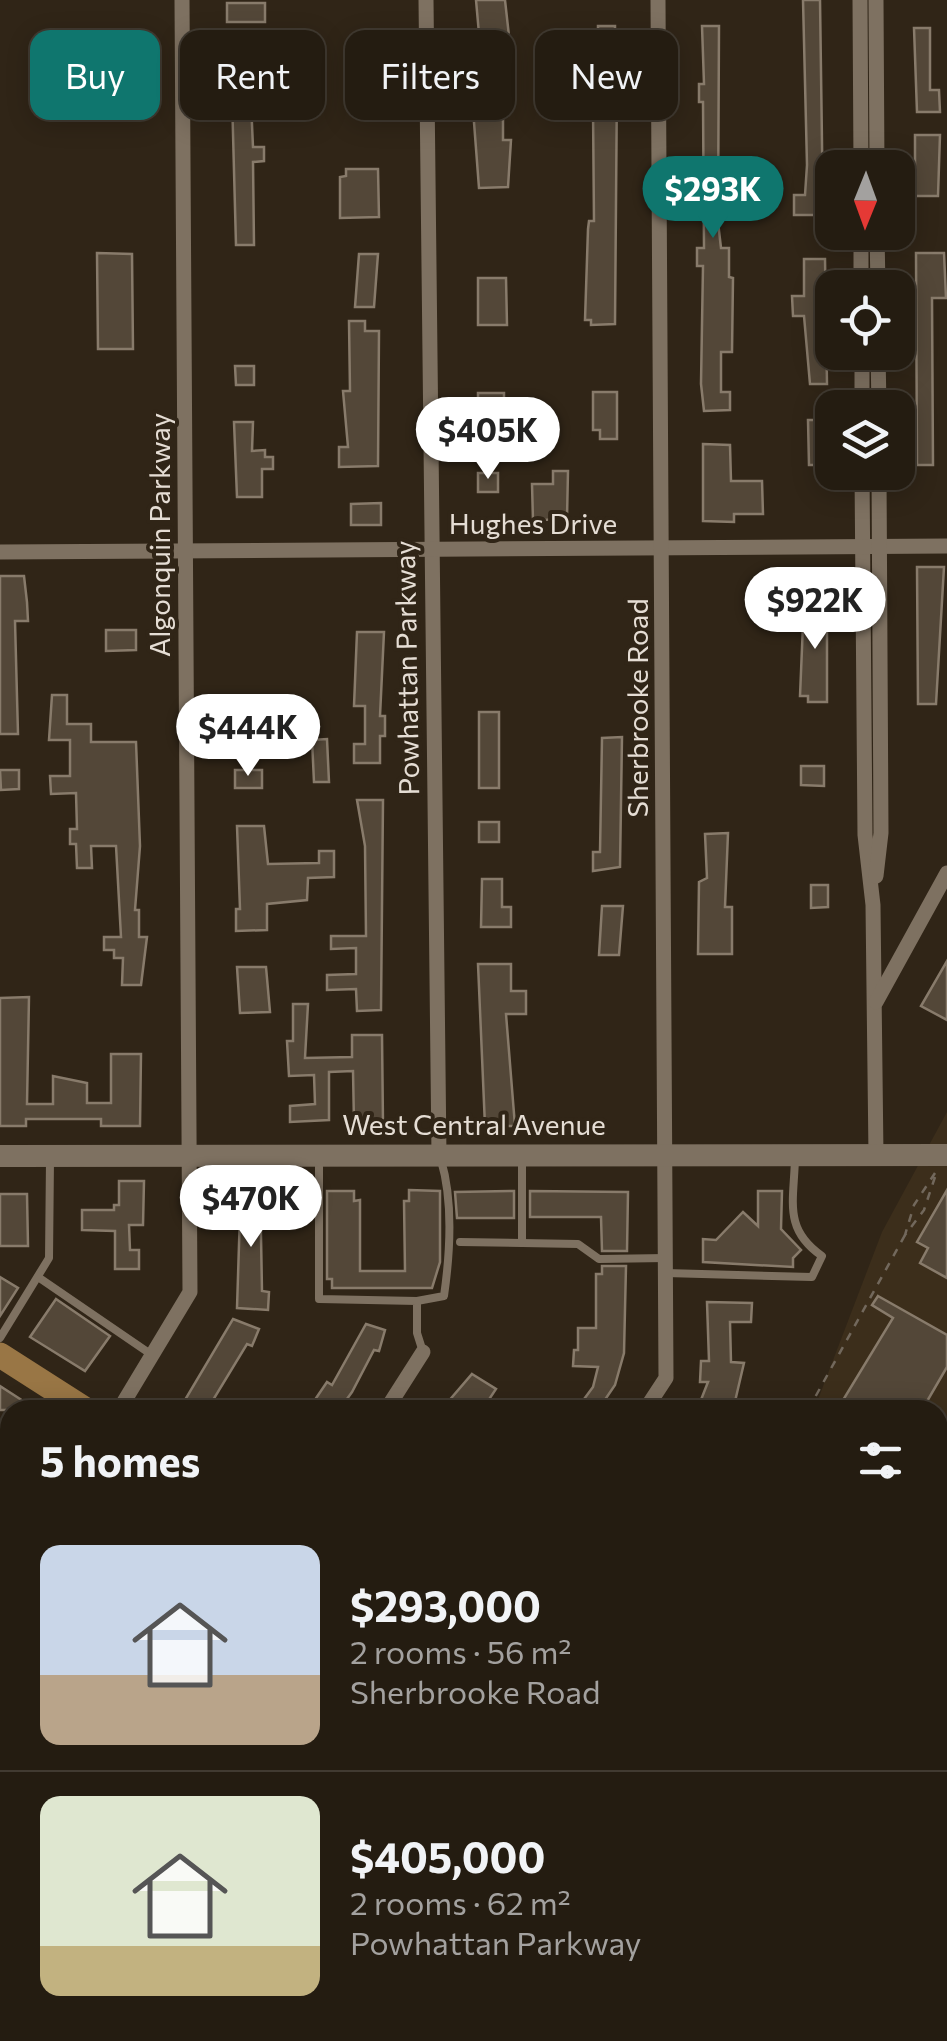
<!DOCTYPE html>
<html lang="en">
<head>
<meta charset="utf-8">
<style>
	body { margin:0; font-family:Commissioner,sans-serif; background:#30291f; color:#f1f3f6; height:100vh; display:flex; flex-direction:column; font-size:38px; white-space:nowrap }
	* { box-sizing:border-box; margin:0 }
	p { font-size:32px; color:#a3a19f }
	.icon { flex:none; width:55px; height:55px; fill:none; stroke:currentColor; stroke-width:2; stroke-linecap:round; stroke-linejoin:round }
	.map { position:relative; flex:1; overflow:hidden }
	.panel { position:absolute; left:0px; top:1400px; width:948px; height:642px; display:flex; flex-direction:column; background:#241c11; border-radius:30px 30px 0 0; box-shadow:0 5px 25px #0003,0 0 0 2px #413a31 }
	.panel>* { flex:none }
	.banner { position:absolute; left:30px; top:30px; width:888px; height:90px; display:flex; gap:20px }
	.needle { width:65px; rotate:181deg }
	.buttons { position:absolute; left:815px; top:150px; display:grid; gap:20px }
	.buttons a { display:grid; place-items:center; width:100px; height:100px; border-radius:20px; background:#241c11; box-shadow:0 5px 25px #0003,0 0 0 2px #413a31; font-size:50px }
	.price { position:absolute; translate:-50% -85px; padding:0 22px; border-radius:35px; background:#fff; color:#222; font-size:32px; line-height:65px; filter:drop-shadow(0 2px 5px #0008) }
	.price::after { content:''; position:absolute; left:50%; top:60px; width:30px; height:22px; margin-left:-15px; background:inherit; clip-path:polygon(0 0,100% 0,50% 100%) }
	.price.current { background:#0f766e; color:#fff }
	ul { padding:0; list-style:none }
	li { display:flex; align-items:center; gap:30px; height:250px; padding:0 40px }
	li+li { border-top:2px solid #413a31 }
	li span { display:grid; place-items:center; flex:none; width:280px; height:200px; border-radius:20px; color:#555 }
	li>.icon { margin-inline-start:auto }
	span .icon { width:120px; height:120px; fill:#fffc; stroke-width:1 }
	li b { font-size:42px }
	h2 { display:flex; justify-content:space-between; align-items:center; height:120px; padding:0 40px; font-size:42px }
	.pill { padding:0 35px; border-radius:20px; background:#241c11; box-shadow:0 5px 25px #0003,0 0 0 2px #413a31; font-size:35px; line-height:90px }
	.pill.current { background:#0f766e; color:#fff }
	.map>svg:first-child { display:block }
	.built { fill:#3c2e1b }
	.building { fill:#534738; stroke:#887b6b; stroke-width:2.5 }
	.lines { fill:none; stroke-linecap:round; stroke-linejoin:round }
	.path { stroke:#72685c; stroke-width:2.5; stroke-dasharray:8 8; stroke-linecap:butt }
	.service { stroke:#7e7161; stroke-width:8 }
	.minor { stroke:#7e7161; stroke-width:15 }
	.tertiary { stroke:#7e7161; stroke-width:20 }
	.secondary { stroke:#7e7161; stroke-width:22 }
	.primary { stroke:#997645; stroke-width:25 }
	.labels { text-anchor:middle; stroke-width:8; stroke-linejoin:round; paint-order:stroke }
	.street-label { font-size:28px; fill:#e5ddd4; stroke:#302517 }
</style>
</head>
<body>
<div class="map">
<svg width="947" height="2041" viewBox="0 0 947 2041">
	<rect width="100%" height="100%" fill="#302517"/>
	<g class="built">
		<path d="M947,1112V1420L938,1426V1410H814L882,1232Z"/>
		<path d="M938,1705L947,1711V2041H817L802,2037L795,2033L938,2032Z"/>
	</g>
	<g class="building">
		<path d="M476,0H505L510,45H480Z"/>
		<path d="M803,0H820L823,215H794V195H805L807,165Z"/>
		<rect x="227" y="3" width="38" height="19"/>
		<rect x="598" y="26" width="17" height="18"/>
		<path d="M702,26H719L718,222L721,248H729V277L733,278L732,352H721V392H730V410L704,411L701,384L703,266H697V248H704L703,102H699V84H704Z"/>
		<path d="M914,28H930V90H939L940,112H917Z"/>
		<path d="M249,58L253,147H264V161L253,162L254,245H236L231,59Z"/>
		<path d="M600,81H617L615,324L591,325V320H585L588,229L589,221H594L593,109H600Z"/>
		<path d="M482,83H508V102H503V140H511L508,187L479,188L473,109L476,88H482Z"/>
		<path d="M915,135H940L938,196H915Z"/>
		<path d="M346,169H378L379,217L340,218V177L346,176Z"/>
		<path d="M97,253L132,254L133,349H98Z"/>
		<path d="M916,253H944L946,298H932L933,465H917Z"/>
		<path d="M359,254H378L374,307H355Z"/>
		<path d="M804,259H825L827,384H810L804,316H793L792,296H804Z"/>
		<path d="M478,278H506L507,325H478Z"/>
		<path d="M349,321H365V331H379L378,466L339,467V447H348L343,391H350Z"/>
		<path d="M235,366H254V385H236Z"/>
		<path d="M593,392H617V439H600V430H593Z"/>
		<path d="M478,393H504V412H498V439H478Z"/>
		<path d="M808,420H825L826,465H809Z"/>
		<path d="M234,422H253L252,451L265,450V457H273V469H262V497H237Z"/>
		<path d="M703,444L730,445L731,481H762L763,514H734V522L703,521Z"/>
		<path d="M553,471H568L567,518L533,521L532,484H553Z"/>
		<rect x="478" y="473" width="20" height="19"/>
		<path d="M381,503V525H351V504Z"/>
		<path d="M917,567H944L936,704H918Z"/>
		<path d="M0,576H24L27,602L28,621H15L18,734H0Z"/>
		<path d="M804,600H827V702H808V696H800Z"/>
		<path d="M106,630H136V650L106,651Z"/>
		<path d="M357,632H384L380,716H385V736H380V763H354V744H365V706H354Z"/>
		<path d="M52,695H67V724H91V742H136L140,846L135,910H139V937H147L141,985H122L123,958H114V950H104V937H121L116,846H91L92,868H77L76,844H70V829H77L76,793L51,794L50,776H70V740H49Z"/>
		<rect x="479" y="712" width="20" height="76"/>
		<path d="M622,737L620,867L593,871V852H600L602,738Z"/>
		<path d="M327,739L329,782H314L312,740Z"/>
		<path d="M801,766H824V786L801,785Z"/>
		<path d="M0,770H19V789L1,790Z"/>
		<rect x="235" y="770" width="27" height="18"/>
		<path d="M357,800H383L381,1010L357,1011L356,989L327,990V975L356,974V948L331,949V936H366L365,846Z"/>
		<rect x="479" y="822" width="20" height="20"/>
		<path d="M237,826H264L268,864L319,863V851H334V877L308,878L307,900L267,904V930L236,931V909H240Z"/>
		<path d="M728,833L725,907H732V954H698L699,882L707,878L705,834Z"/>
		<path d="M482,879H502V907H511V927H481Z"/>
		<path d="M811,885H828V907L811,908Z"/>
		<path d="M602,906H623L619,955H599Z"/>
		<path d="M947,961V1020L921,1006Z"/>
		<path d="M478,964H511V991H526V1014H506L515,1126H485Z"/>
		<path d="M237,967H266L270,1012L240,1013Z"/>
		<path d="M29,997L27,1104H53V1076L87,1083V1103H111V1054H141L140,1126H101V1119H26V1126H0V998Z"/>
		<path d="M293,1004H308L305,1058L352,1057V1035H382L383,1123H354L353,1071L329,1072V1120L290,1122V1106L315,1104L314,1075L289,1076L287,1041H293Z"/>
		<path d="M119,1181H144L143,1225H129L130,1250H139V1269H115V1231L82,1230V1210H114V1205H119Z"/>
		<path d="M241,1182H260L262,1291L269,1292L268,1310L237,1308Z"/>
		<path d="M409,1190L440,1191V1262L432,1288H332V1279H327V1191H354V1201L360,1200V1271H405L404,1201H409Z"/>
		<path d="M947,1190V1278L920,1263L928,1248L917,1242Z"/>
		<path d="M514,1191V1218H457L455,1192Z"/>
		<path d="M530,1191L628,1192L627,1251H602L601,1217H530Z"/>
		<path d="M758,1191H782L781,1229L801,1250L793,1258V1267L703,1262V1239L716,1240L743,1212L758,1226Z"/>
		<path d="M0,1194H27L28,1246H0Z"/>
		<path d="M602,1266H626L624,1353L615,1385L598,1410H576L593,1387L598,1367L573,1366L574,1350H578V1328H596V1274H602Z"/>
		<path d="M0,1277L18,1288L0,1316Z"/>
		<path d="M878,1296L947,1335V1367L922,1410H837L893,1318L872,1305Z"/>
		<path d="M56,1299L110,1336L85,1371L30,1337Z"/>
		<path d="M707,1302L752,1303L751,1322H730L731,1362L744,1363L733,1410H697L708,1382H700L701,1361H709Z"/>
		<path d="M233,1319L259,1329L252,1346L247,1344L207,1410H179Z"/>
		<path d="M366,1324L385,1330L379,1351L374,1350L352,1392L339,1410H308L327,1382L332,1385Z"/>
		<path d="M472,1374L496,1389L482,1410H441Z"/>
		<path d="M0,1386L37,1410H0Z"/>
	</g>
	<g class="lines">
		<g class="path">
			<path d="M935,1177L924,1210L905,1235L914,1205L935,1173"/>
			<path d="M808,1410L905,1235"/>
			<path d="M438,2041L443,2032"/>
		</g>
		<g class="service">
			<path d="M319,1159V1299L417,1301V1333L423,1352"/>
			<path d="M460,1242L578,1244L599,1259L666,1258"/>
			<path d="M522,1243V1157"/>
			<path d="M666,1273L812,1277L822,1256C783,1229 794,1201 795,1158"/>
			<path d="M38,1277L152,1355"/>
			<path d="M417,1301L444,1296C450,1254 453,1200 441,1160"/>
			<path d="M0,1338L49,1258L50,1160"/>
			<path d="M0,1469L10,1476"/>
			<path d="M938,1716L947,1722"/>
			<path d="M938,1777L947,1763"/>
			<path d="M938,2026L947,2013"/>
			<path d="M866,2032L881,2041"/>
			<path d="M927,2041L932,2032"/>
		</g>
		<g class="minor">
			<path d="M426,0L439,1156"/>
			<path d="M860,0L861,168"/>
			<path d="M876,0L877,168"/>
			<path d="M861,232V288"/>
			<path d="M877,232L878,288"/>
			<path d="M862,352V408"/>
			<path d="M878,352L879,408"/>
			<path d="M862,472L865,835L873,905L876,1156"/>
			<path d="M0,552L947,546"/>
			<path d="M876,876L881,833L879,472"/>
			<path d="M876,1002L947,873"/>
			<path d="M119,1410L190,1292L182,0"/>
			<path d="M386,1410L423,1352"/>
			<path d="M645,1410L666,1378L658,0"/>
			<path d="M938,1441L947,1433"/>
			<path d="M0,1588L10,1573"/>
			<path d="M197,2032V2041"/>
			<path d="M284,2041L289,2032"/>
			<path d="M585,2041L590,2032"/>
			<path d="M607,2041L612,2032"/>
		</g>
		<g class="tertiary">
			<path d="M938,1874L947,1859"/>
			<path d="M833,2041L838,2032"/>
		</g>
		<path class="secondary" d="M0,1156L947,1155"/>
		<g class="primary">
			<path d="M0,1355L86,1410"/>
			<path d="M938,1971L947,1977"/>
		</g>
	</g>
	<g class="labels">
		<g class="street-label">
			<text x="533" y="534">Hughes Drive</text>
			<text transform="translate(160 535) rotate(-90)" y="10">Algonquin Parkway</text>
			<text transform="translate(407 668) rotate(-91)" y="10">Powhattan Parkway</text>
			<text transform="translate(638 708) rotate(-90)" y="10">Sherbrooke Road</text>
			<text x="474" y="1135">West Central Avenue</text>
		</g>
	</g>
</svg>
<div class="buttons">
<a><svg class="needle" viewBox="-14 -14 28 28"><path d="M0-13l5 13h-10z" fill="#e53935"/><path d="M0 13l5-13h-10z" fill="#a3a19f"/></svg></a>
<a><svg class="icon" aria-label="locate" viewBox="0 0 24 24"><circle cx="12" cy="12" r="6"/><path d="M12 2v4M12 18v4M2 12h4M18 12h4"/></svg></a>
<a><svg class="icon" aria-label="layers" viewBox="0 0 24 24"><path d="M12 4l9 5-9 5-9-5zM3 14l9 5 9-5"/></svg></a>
</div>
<b class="price current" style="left:713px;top:241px">$293K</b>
<b class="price" style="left:488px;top:482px">$405K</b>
<b class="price" style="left:815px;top:652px">$922K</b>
<b class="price" style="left:248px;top:779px">$444K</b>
<b class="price" style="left:251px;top:1250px">$470K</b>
<div class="banner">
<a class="pill current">Buy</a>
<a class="pill">Rent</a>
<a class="pill">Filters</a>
<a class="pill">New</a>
</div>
<section class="panel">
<h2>5 homes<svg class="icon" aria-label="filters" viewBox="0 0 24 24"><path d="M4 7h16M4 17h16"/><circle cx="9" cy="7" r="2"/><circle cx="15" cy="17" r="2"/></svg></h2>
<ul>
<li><span style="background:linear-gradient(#c9d6e8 65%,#b9a48a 0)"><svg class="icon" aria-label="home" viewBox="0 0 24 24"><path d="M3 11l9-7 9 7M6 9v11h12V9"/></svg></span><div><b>$293,000</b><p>2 rooms · 56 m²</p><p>Sherbrooke Road</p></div></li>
<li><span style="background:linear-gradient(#dfe7d0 75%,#c2b280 0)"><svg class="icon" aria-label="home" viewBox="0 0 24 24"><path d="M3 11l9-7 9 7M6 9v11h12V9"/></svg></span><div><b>$405,000</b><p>2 rooms · 62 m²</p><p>Powhattan Parkway</p></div></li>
</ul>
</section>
</div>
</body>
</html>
